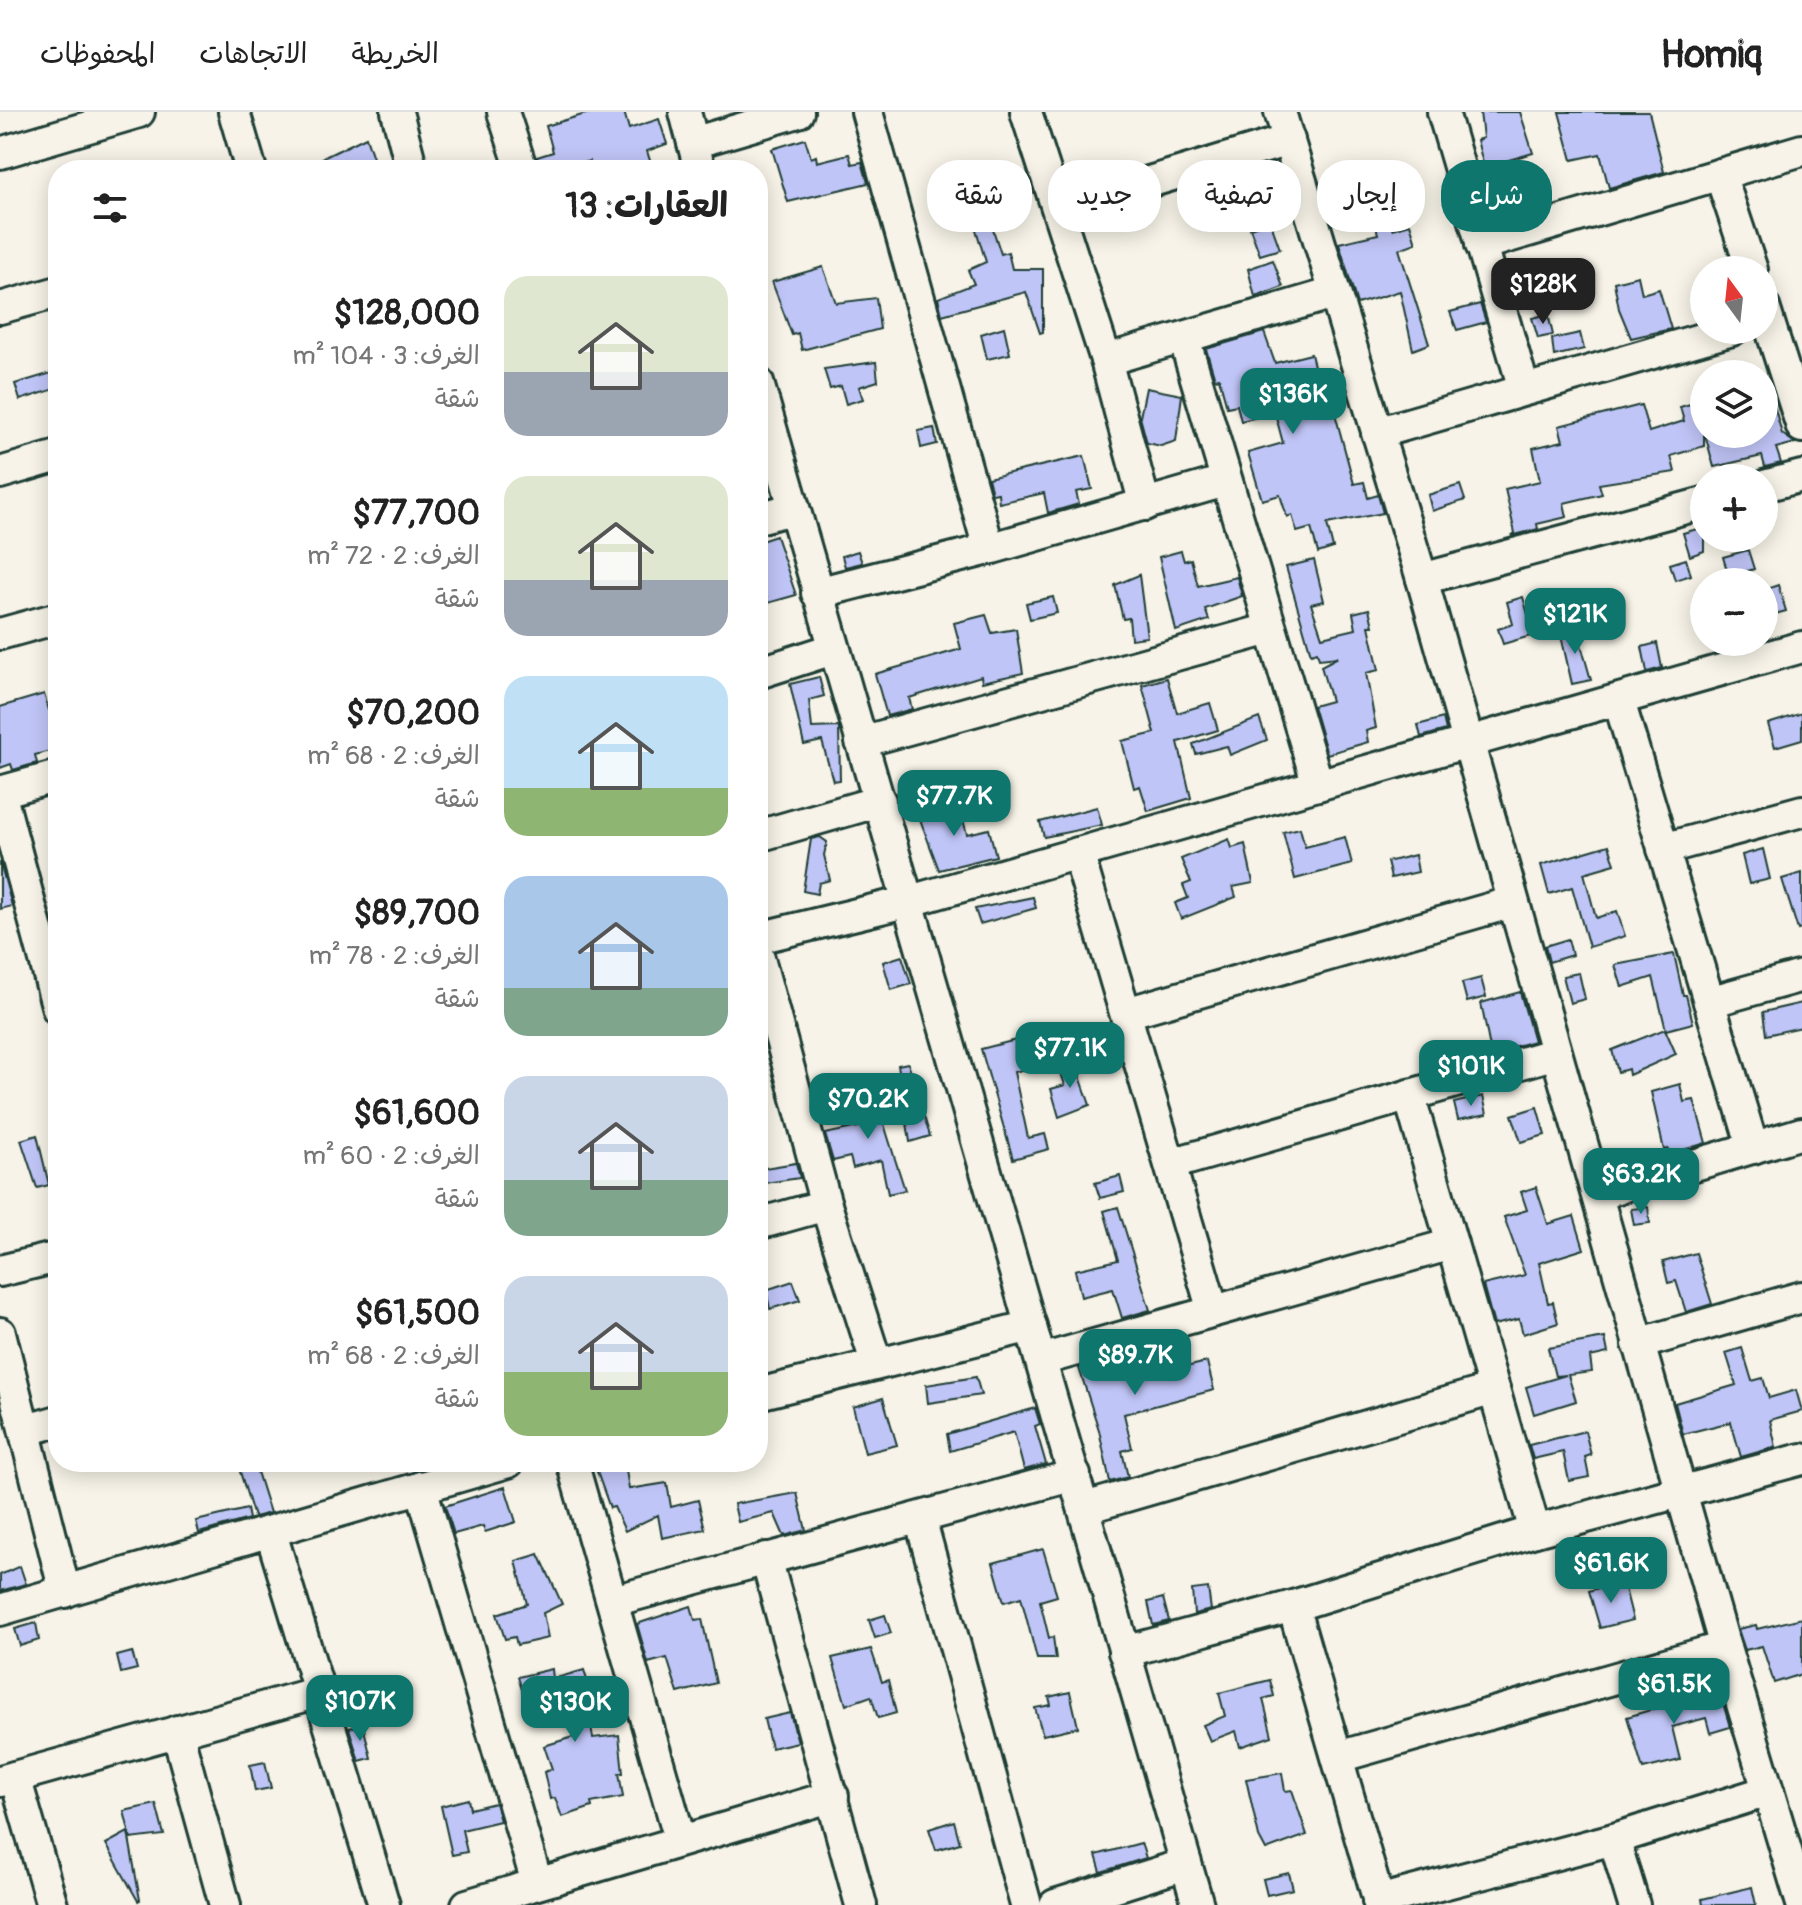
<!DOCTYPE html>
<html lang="ar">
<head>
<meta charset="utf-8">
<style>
	body { margin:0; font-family:Pangolin,"Playpen Sans Arabic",sans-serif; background:#f2f2f2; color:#222; direction:rtl; height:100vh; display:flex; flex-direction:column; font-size:30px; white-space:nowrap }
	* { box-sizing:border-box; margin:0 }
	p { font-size:26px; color:#767676 }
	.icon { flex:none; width:44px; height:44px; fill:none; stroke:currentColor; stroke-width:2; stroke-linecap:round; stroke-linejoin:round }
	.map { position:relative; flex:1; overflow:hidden; direction:ltr }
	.panel { position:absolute; left:48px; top:48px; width:720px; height:1312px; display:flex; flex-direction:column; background:#fff; border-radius:32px; box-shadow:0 4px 20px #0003; direction:rtl }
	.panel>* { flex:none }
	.top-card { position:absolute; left:792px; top:48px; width:760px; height:72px; direction:rtl; display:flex; gap:16px }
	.needle { width:52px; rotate:345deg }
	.buttons { position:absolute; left:1690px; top:144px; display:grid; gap:16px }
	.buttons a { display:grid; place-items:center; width:88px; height:88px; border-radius:50%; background:#fff; box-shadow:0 4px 20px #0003; font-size:40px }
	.price { position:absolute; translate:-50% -68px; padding:0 18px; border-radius:16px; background:#0f766e; color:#fff; font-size:26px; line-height:52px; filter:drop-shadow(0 2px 4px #0008) }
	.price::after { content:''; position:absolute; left:50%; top:48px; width:24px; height:18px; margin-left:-12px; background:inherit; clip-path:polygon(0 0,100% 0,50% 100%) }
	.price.current { background:#222; color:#fff }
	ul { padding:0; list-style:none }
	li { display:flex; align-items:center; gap:24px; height:200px; padding:0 40px }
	li span { display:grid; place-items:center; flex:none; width:224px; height:160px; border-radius:24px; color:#555 }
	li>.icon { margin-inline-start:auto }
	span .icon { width:96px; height:96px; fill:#fffc; stroke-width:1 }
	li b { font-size:34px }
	h2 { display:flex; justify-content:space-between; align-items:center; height:96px; padding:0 40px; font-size:34px }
	.pill { padding:0 28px; border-radius:32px; background:#fff; box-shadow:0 4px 20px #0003; font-size:28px; line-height:72px }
	.pill.current { background:#0f766e; color:#fff }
	header { display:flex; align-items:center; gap:48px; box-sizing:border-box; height:112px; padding:0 40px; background:#fff; border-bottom:2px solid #e0e0e0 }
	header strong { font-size:38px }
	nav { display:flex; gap:44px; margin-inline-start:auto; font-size:28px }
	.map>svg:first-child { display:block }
	.building { fill:#c0c5f7; stroke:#1f3d34; stroke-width:2 }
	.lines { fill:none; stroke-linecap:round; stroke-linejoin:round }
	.minor-casing { stroke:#1f3d34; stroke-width:36 }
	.minor { stroke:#f7f3e8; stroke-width:30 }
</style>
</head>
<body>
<header>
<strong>Homiq</strong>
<nav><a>الخريطة</a><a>الاتجاهات</a><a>المحفوظات</a></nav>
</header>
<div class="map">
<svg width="1802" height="1793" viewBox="0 0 1802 1793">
	<rect width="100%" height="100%" fill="#f7f3e8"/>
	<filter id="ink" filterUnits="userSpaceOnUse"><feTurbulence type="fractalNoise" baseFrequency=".0125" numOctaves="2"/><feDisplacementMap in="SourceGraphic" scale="16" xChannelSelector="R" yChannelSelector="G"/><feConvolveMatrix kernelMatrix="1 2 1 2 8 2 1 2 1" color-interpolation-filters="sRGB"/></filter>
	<g filter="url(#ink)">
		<g class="building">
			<path d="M592,0H624L629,17L659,7L667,32L647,39L653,58H590L589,49L559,58H540L537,45L553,40L546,14Z"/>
			<path d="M1480,0H1520L1533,41L1484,55L1477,28L1483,26Z"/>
			<path d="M1559,0H1649L1664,60L1609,76L1600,42L1572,48Z"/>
			<path d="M366,25L377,58H298Z"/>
			<path d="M805,27L811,46L816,44L817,50L849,42L852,52L862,50L868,71L788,90L772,37Z"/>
			<path d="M1379,61L1393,117L1410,112L1416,131L1399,137L1429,232L1413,238L1400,179L1357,192L1339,131L1378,122L1363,64Z"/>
			<path d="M984,90L1001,142L1008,140L1012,157H1043V220L1040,221L1026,180L942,203L938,186L974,172L968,158L986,150L969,95Z"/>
			<path d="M1270,109L1280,137L1260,143L1250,116Z"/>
			<path d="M1273,148L1283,175L1255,185L1248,157Z"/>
			<path d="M823,155L836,191L876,186L880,217L802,238L798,221L792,223L772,170Z"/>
			<path d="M1638,164L1642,182L1659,177L1671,217L1631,226L1619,197L1614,170Z"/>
			<path d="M1480,192L1486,210L1457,218L1450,200Z"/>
			<path d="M1548,202L1553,223L1538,226L1532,206Z"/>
			<path d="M1004,215L1010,242L987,247L981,222Z"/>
			<path d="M1264,220L1275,251L1311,242L1319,274L1327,272L1354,372L1364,370L1368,386L1378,383L1383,401L1327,412L1333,436L1318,441L1311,416L1297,420L1292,403L1287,405L1280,383L1262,388L1248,341L1283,331L1275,301L1241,309L1237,293L1227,295L1219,266L1215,267L1206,237Z"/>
			<path d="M1580,221L1584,237L1554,244L1552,227Z"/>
			<path d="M876,250L878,269L859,275L863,287L846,292L841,274L830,277L824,257Z"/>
			<path d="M58,259V276L20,288L15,272Z"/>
			<path d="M1769,275L1782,322L1795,331L1776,336L1781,351L1765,355L1762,344L1714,355L1705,322H1764V276Z"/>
			<path d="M1146,276L1182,283L1176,329L1161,334L1147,331L1140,305Z"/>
			<path d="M1704,288V334L1671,344L1675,360L1599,372L1602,382L1564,391L1567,405L1537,412L1538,417L1511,424L1515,421L1505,377L1540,369L1533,336L1563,329L1559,314L1641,293L1649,320L1684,309L1680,295Z"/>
			<path d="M934,316L937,332L921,336L918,319Z"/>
			<path d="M1084,344L1092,377L1076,380L1079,392L1048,401L1044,381L999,391L998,381L992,382L988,366Z"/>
			<path d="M1460,373L1465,388L1432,399L1428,383Z"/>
			<path d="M1704,415V439L1690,444L1683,421Z"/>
			<path d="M776,424L796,483L768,491L758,456V430Z"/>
			<path d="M1748,438L1754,457L1729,465L1723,445Z"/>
			<path d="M858,439L862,451L845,455L842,444Z"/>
			<path d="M1181,439L1184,449L1191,447L1198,474L1237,465L1242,484L1205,497L1209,508L1176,519L1159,445Z"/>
			<path d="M1686,447L1691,463L1675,468L1670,452Z"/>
			<path d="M1314,448L1324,489L1311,492L1322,525L1356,517L1353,501L1369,497L1373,514H1369L1379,558L1366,561L1376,616L1366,619L1368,630L1327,642L1313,594L1331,589L1321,554L1338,545L1319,547L1317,540L1311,542L1286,455Z"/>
			<path d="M1139,463L1147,525L1131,527L1129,506L1123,507L1115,473Z"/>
			<path d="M1778,473L1786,499L1768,504L1764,478Z"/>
			<path d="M1053,485L1057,501L1030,507L1026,491Z"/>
			<path d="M1523,485L1534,523L1503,532L1498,517L1513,512L1507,490Z"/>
			<path d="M986,503L992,521L1016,517L1023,561L982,570L981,564L909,586L912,597L887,604L875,562L961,537L954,511Z"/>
			<path d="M1576,515L1591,568L1572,572L1560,519Z"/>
			<path d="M1657,531L1662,556L1647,560L1642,535Z"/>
			<path d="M819,565L824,584L809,588L812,616L839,615L840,668L833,669L822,629L804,633L790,572Z"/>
			<path d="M1167,566L1177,601L1210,591L1218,618L1178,630L1191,686L1148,699L1140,674L1134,676L1122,629L1155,621L1142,573Z"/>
			<path d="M44,582L49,598L58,595V637L35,643L37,651L13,658L11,652L0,656V595Z"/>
			<path d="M1802,601V627L1775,635L1768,612Z"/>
			<path d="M1259,606L1267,628L1230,643L1227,634L1196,642L1193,632Z"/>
			<path d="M1443,606L1446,618L1421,625L1418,613Z"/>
			<path d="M958,690L967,722L989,717L996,744L939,758L918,702Z"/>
			<path d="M1097,695L1102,713L1044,725L1040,710Z"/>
			<path d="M1300,716L1305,735L1345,725L1352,752L1295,767L1283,720Z"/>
			<path d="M820,725L827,730L824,743L830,768L819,771L817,782L803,779L811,727Z"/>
			<path d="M1229,727L1232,736L1245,732L1253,771L1233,775L1236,785L1181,807L1175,791L1188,786L1183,773L1191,770L1181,747Z"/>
			<path d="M1609,733L1615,752L1584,761L1596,806L1617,799L1625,824L1589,835L1572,775L1549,782L1541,753Z"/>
			<path d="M1763,737L1770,767L1749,772L1742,743Z"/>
			<path d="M1415,743L1418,760L1391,766L1387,750Z"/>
			<path d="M0,750L12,794L0,797Z"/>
			<path d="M1802,761V817L1798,818L1782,767Z"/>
			<path d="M1033,785L1036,796L980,812L975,797Z"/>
			<path d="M1568,827L1572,843L1549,850L1545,834Z"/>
			<path d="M1674,842L1683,883H1686L1693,911L1666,918L1653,865L1622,875L1615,853Z"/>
			<path d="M902,844L911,872L891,878L883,850Z"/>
			<path d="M1579,861L1585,887L1570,891L1563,864Z"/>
			<path d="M1481,866L1486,885L1467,890L1462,871Z"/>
			<path d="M1520,880L1534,929L1491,941L1481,891Z"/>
			<path d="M1802,891V915L1766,923L1763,900Z"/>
			<path d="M1665,917L1676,942L1629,963L1628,957L1618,960L1612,938Z"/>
			<path d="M1016,928L1023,958L1014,960L1028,1026L1045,1022L1049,1037L1013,1047L981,937Z"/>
			<path d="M1074,947L1090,993L1059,1005L1051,977L1065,973L1058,952Z"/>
			<path d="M908,951L930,1024L910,1030L898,953Z"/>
			<path d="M869,964L894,1044L905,1078L888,1082L881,1048L853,1056L850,1045L833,1049L825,1022L868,1013L857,967Z"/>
			<path d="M1680,972L1684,990L1694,988L1706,1031L1670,1042L1668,1037L1664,1038L1651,980Z"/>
			<path d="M1483,984L1487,1002L1458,1008L1454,991Z"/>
			<path d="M1537,995L1545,1023L1521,1030L1512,1003Z"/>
			<path d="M37,1023L49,1073L37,1076L21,1028Z"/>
			<path d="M796,1051L800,1066L758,1072V1057Z"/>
			<path d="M1120,1064L1124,1080L1100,1086L1095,1071Z"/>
			<path d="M1536,1075L1548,1112L1574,1104L1584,1137L1539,1151L1548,1191L1553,1190L1558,1211L1523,1222L1519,1207L1494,1213L1483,1173L1525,1163L1504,1105L1527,1098L1521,1080Z"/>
			<path d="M1118,1095L1150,1198L1122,1206L1113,1177L1081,1185L1075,1158L1118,1148L1104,1099Z"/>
			<path d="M1648,1095L1650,1111L1634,1113L1631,1097Z"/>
			<path d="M1696,1141L1712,1192L1686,1200L1676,1169L1668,1171L1663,1150Z"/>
			<path d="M793,1169L800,1188L770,1197L766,1178Z"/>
			<path d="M1605,1226L1608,1241L1590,1245L1592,1260L1568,1263L1576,1289L1534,1302L1526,1275L1566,1263L1555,1264L1548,1236Z"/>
			<path d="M1742,1236L1752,1269L1763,1266L1769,1286L1796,1278L1802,1299L1770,1308L1776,1335L1741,1345L1731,1310L1683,1322L1675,1291L1736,1273L1726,1241Z"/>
			<path d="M1142,1238L1147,1254L1166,1250L1169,1259L1207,1250L1214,1278L1124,1302L1132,1336L1122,1339L1128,1365L1110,1370L1099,1318L1079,1256Z"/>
			<path d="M976,1265L981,1283L928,1291L926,1273Z"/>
			<path d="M883,1286L897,1333L865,1341L853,1295Z"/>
			<path d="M1035,1296L1040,1312L1035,1314L1046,1352L1024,1358L1014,1320L950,1339L947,1322Z"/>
			<path d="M1585,1319L1591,1343L1585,1345L1589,1365L1569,1369L1563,1340L1533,1347L1529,1333Z"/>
			<path d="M237,1350H254L270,1401L254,1405Z"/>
			<path d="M625,1352L629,1377L667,1371L671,1395L698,1388L705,1417L662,1426L658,1403L625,1419L614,1395L610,1396L596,1357Z"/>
			<path d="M505,1375L516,1410L485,1420L483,1414L454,1422L445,1394Z"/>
			<path d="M797,1381L806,1418L784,1424L774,1401L738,1410L734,1392Z"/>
			<path d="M247,1397L249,1407L199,1421L196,1409Z"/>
			<path d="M1043,1437L1057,1484L1040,1489L1049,1526L1053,1525L1056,1547H1037L1021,1485L1004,1490L993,1451Z"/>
			<path d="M539,1442L562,1492L543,1501L548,1526L517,1533L515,1525L505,1527L497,1502L527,1492L516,1449Z"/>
			<path d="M20,1454L26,1472L0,1479V1463Z"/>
			<path d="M1623,1468L1633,1508L1600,1516L1589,1479Z"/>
			<path d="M1208,1476L1211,1498L1194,1502L1192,1478Z"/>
			<path d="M1163,1486L1169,1509L1153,1513L1148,1490Z"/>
			<path d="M691,1494L695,1508L702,1507L716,1571L678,1581L667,1546L648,1551L637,1512Z"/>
			<path d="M885,1503L891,1521L875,1526L869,1508Z"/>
			<path d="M1802,1506V1562L1774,1571L1762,1534L1745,1538L1738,1517L1756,1513L1757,1517Z"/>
			<path d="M36,1511L39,1528L20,1534L15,1517Z"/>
			<path d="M871,1537L882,1570L888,1568L896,1601L878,1606L871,1584L846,1593L832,1546Z"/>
			<path d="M132,1540L137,1557L121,1561L117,1544Z"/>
			<path d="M552,1557L553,1567L584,1558L595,1595L588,1597L593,1626L619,1623L623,1661H619L623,1685L591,1691L592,1695L562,1705L555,1686L550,1687L544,1660L552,1657L544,1634L576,1624L566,1593L530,1604L518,1565Z"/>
			<path d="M1714,1561L1730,1615L1710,1621L1706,1606L1672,1615L1680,1648L1643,1657L1627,1605L1677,1590L1679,1596L1713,1587L1706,1563Z"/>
			<path d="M1270,1568L1274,1584L1263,1587L1272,1624L1240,1635L1236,1619L1210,1629L1203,1613L1225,1604L1219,1581Z"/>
			<path d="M1070,1580L1078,1615L1043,1623L1035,1596L1051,1593L1049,1585Z"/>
			<path d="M790,1601L798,1630L771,1636L764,1607Z"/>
			<path d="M363,1613L371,1646L359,1649L349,1616Z"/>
			<path d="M265,1650L271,1676L255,1679L250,1653Z"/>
			<path d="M1282,1661L1285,1679L1292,1678L1307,1723L1266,1738L1259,1725L1246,1667Z"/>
			<path d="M468,1687L470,1697L495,1691L500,1709L462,1718L467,1740L452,1743L441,1694Z"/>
			<path d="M156,1692L164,1723L131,1727L124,1699Z"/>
			<path d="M954,1709L960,1731L936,1738L929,1717Z"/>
			<path d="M128,1720L140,1788L138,1789L106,1732Z"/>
			<path d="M1141,1731L1146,1746L1101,1760L1096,1743Z"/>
			<path d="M1289,1761L1293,1777L1267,1783L1263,1767Z"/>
			<path d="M1752,1775L1756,1793H1703L1702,1787Z"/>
		</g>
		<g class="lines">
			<g class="minor-casing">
				<g id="minor">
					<path d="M234,0L251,58"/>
					<path d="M397,0L412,58"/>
					<path d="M503,0L522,58"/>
					<path d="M685,0L700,58"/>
					<path d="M867,0L989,437"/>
					<path d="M1026,0L1106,248L1145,393"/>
					<path d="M1280,0L1422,467L1725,1535L1802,1792"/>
					<path d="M1443,0L1524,277"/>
					<path d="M693,31L798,0"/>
					<path d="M0,41L139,0"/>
					<path d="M1720,62L1752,158"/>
					<path d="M1059,97L1289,28"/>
					<path d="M1481,133L1802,38"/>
					<path d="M1764,195L1802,315"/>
					<path d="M0,196L58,180"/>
					<path d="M1184,226L1318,673"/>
					<path d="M1106,248L1334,181"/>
					<path d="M758,271L1198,1793"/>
					<path d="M1377,321L1732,218"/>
					<path d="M0,361L58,344"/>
					<path d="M1764,374L1802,364"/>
					<path d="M758,406L792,397"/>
					<path d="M1422,467L1704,391"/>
					<path d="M817,481L989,437L1225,369"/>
					<path d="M0,522L58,506"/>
					<path d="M758,561L833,537"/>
					<path d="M1619,589L1753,1036"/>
					<path d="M861,630L1270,517"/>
					<path d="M0,680L58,897"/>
					<path d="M0,680L58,664"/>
					<path d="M758,724L880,689"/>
					<path d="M1663,737L1802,699"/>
					<path d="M1078,741L1213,1199"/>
					<path d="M758,826L910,789L1802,535"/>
					<path d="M758,843L826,1093L876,1250"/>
					<path d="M1709,890L1802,864"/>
					<path d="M1126,901L1513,790"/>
					<path d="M1409,983L1535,1419"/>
					<path d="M1171,1052L1556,941"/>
					<path d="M1597,1082L1802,1021"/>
					<path d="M758,1112L826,1093"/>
					<path d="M0,1159L58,1145"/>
					<path d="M0,1221L65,1480"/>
					<path d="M1638,1232L1802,1185"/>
					<path d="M1041,1248L1452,1132"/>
					<path d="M758,1282L1031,1214"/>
					<path d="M27,1318L58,1309"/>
					<path d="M572,1350L680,1727"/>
					<path d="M421,1375L537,1771"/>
					<path d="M1085,1396L1494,1277"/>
					<path d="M920,1406L1026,1793"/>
					<path d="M271,1421L384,1793"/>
					<path d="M766,1446L861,1793"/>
					<path d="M613,1489L1075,1363"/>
					<path d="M1293,1494L1380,1793"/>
					<path d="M0,1498L508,1350"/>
					<path d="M1124,1540L1293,1494L1535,1419L1802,1347"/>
					<path d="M177,1619L225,1793"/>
					<path d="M1338,1645L1725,1535"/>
					<path d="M15,1665L52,1793"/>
					<path d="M0,1669L319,1580"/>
					<path d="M1614,1727L1634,1793"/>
					<path d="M1378,1789L1614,1727L1768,1679"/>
					<path d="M467,1793L833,1684"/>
					<path d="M1055,1793L1186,1752"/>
				</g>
			</g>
			<use href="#minor" class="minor"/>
		</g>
	</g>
</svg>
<div class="buttons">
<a><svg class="needle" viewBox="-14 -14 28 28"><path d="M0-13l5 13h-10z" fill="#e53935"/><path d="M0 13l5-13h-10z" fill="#767676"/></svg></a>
<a><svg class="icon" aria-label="layers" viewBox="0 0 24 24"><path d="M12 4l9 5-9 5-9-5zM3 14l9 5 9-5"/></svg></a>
<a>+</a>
<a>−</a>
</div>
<b class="price current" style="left:1543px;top:214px">$128K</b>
<b class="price" style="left:1293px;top:324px">$136K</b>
<b class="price" style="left:1575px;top:544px">$121K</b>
<b class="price" style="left:954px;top:726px">$77.7K</b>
<b class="price" style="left:1070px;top:978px">$77.1K</b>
<b class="price" style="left:1471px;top:996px">$101K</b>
<b class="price" style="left:868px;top:1029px">$70.2K</b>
<b class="price" style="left:1641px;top:1104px">$63.2K</b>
<b class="price" style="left:1135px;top:1285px">$89.7K</b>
<b class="price" style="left:1611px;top:1493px">$61.6K</b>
<b class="price" style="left:1674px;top:1614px">$61.5K</b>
<b class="price" style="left:360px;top:1631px">$107K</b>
<b class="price" style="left:575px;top:1632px">$130K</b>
<div class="top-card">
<a class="pill current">شراء</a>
<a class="pill">إيجار</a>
<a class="pill">تصفية</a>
<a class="pill">جديد</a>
<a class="pill">شقة</a>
</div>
<section class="panel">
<h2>العقارات: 13<svg class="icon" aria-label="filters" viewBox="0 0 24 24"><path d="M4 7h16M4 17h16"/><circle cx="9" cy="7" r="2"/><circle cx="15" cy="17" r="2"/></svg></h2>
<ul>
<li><span style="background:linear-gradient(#dfe7d0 60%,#9aa5b1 0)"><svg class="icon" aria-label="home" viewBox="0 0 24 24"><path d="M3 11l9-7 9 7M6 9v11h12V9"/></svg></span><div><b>$128,000</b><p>الغرف: 3 · 104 m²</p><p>شقة</p></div></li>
<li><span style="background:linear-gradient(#dfe7d0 65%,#9aa5b1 0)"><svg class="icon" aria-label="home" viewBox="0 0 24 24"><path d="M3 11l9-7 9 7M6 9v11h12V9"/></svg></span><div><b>$77,700</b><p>الغرف: 2 · 72 m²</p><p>شقة</p></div></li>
<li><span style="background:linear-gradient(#bfe0f5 70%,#8fb573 0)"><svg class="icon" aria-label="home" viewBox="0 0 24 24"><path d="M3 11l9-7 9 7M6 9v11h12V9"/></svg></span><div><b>$70,200</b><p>الغرف: 2 · 68 m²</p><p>شقة</p></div></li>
<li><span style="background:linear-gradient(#a9c7e8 70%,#7fa58c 0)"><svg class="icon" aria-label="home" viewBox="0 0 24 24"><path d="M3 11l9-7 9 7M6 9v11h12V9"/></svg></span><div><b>$89,700</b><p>الغرف: 2 · 78 m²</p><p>شقة</p></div></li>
<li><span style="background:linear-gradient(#c9d6e8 65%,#7fa58c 0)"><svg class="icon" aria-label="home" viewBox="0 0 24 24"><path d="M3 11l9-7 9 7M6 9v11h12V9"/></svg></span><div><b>$61,600</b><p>الغرف: 2 · 60 m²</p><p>شقة</p></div></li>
<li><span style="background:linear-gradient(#c9d6e8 60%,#8fb573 0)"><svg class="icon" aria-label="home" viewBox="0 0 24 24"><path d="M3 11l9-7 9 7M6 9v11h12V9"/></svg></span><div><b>$61,500</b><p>الغرف: 2 · 68 m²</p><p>شقة</p></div></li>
</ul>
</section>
</div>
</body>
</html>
